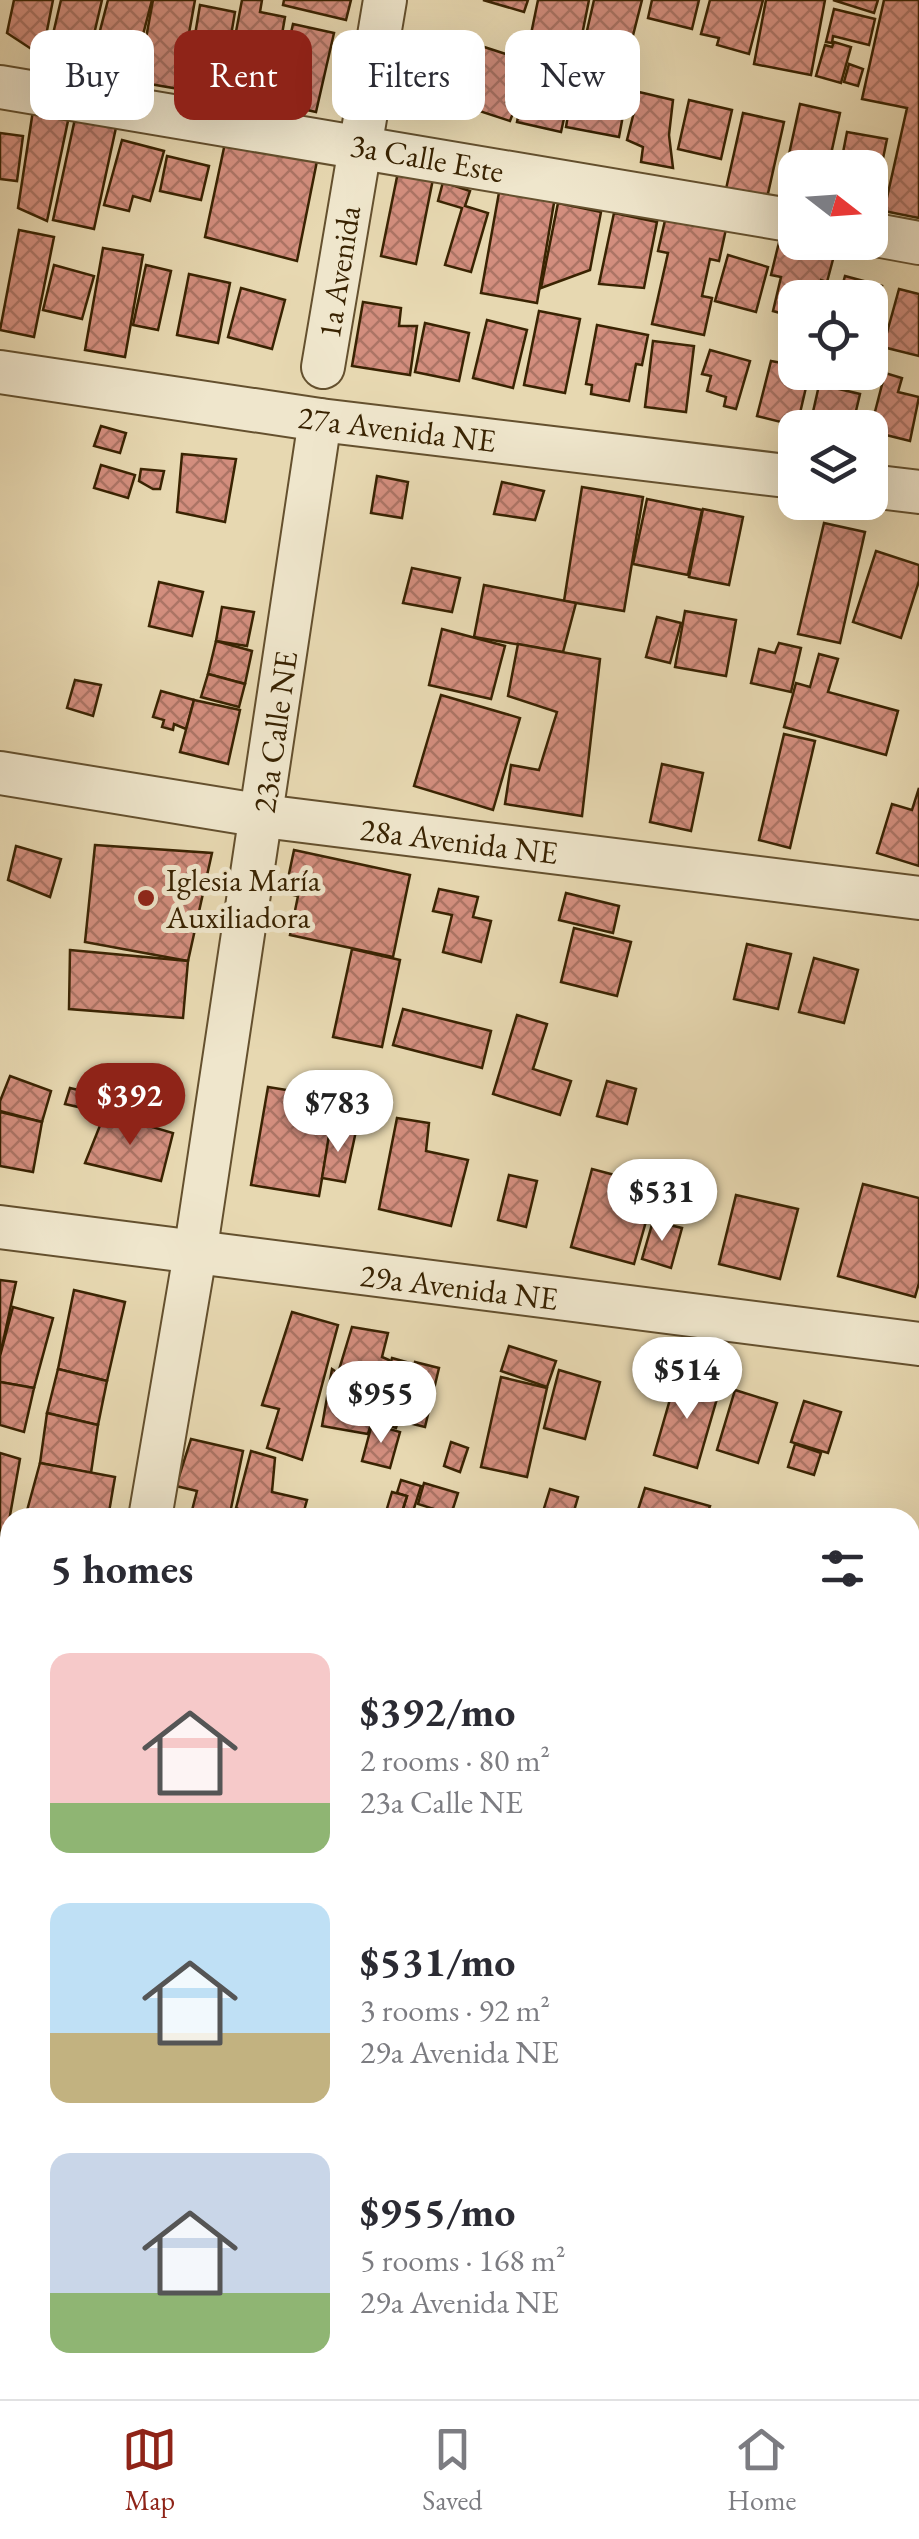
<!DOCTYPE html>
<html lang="en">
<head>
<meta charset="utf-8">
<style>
	body { margin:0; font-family:"EB Garamond",serif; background:#f2f2f3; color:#2b2b33; height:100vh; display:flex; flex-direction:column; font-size:38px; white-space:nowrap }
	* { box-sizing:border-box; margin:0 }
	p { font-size:32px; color:#7c7c81 }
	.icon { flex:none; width:55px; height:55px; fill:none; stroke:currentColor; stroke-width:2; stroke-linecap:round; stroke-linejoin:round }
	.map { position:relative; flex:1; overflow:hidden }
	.details { position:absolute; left:0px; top:1508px; width:920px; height:892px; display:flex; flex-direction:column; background:#fff; border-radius:30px 30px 0 0; box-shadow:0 10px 40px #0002 }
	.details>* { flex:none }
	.banner { position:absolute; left:30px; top:30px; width:860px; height:90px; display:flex; gap:20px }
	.needle { width:65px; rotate:107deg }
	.controls { position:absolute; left:778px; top:150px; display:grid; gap:20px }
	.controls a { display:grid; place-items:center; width:110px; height:110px; border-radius:20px; background:#fff; box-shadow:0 10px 40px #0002; font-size:50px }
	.price { position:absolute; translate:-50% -85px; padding:0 22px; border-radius:35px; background:#fff; color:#222; font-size:32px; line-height:65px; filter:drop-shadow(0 2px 5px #0008) }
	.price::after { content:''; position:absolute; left:50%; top:60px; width:30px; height:22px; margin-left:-15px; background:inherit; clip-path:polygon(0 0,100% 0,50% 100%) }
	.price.on { background:#8f2418; color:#fff }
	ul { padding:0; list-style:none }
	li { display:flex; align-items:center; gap:30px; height:250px; padding:0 50px }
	li span { display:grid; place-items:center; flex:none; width:280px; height:200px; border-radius:20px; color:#555 }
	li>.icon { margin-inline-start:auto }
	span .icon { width:120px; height:120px; fill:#fffc; stroke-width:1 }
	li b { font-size:42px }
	h2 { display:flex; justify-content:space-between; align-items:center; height:120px; padding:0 50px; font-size:42px }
	.chip { padding:0 35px; border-radius:20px; background:#fff; box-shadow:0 10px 40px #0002; font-size:35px; line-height:90px }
	.chip.on { background:#8f2418; color:#fff }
	.tabs { display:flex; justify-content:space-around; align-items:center; height:140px; border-top:2px solid #e1e1e2; background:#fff; font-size:28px; color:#7c7c81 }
	.tabs a { display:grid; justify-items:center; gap:5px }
	.tabs .on { color:#8f2418 }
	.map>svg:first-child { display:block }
	.building { fill:url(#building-cross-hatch); stroke:#392302; stroke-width:2.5 }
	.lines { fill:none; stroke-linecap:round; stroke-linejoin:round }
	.minor-casing { stroke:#64502e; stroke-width:46 }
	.minor { stroke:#efe6cc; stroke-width:42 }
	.poi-dot { fill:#8f2418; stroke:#efe6cc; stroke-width:4 }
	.labels { text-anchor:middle; stroke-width:10; stroke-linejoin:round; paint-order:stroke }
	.street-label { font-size:32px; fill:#392302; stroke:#efe6cc }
	.poi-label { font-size:32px; fill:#392302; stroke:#efe6cc; text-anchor:start }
</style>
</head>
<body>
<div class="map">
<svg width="919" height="2399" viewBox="0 0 919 2399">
	<defs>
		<pattern id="building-cross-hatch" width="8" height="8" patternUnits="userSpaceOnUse" patternTransform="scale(2.5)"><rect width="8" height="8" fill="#d38e7e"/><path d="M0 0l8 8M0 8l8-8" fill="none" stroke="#ac7465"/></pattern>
	</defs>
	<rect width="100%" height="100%" fill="#e7d8b1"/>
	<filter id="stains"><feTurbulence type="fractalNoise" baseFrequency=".002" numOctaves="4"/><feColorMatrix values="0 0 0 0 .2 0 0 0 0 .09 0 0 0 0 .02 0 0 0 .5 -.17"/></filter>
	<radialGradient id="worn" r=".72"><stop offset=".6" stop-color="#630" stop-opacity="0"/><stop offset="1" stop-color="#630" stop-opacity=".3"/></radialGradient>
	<g class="building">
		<path d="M14,0H53L42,56L7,33Z"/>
		<path d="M61,0H102L85,73L46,64Z"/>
		<path d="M108,0H152L139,50L125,47L124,54L96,46Z"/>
		<path d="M153,0H195L179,89L138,82Z"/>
		<path d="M242,0H262L260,12L285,17L270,104L224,95Z"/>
		<path d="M284,0H351L346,20L283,5Z"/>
		<path d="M483,0H528L524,12Z"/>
		<path d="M538,0H589L579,50L530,39Z"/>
		<path d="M594,0H642L627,59L583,48Z"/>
		<path d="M652,0H699L692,29L648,18Z"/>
		<path d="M710,0H763L749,54L717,45L719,38L701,34Z"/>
		<path d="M766,0H825L811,75L754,64Z"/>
		<path d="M833,0H878L874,13Z"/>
		<path d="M884,0H919V218L884,211L907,108L862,99Z"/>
		<path d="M200,5L235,12L221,94L186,89Z"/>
		<path d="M834,9L875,19L869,45L833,36L832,43L826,42Z"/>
		<path d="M293,24L334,33L316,112L275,103Z"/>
		<path d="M834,42L851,47L841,83L816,76L825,45L832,47Z"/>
		<path d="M478,45L521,59L506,102L515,108L510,121L458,104Z"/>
		<path d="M434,48L447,51L445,59L464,63L455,96L436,92L434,101L414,97L419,76L428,72Z"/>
		<path d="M577,62L631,72L619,137L566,127Z"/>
		<path d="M529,63L551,68L547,82L571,87L561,132L517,122Z"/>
		<path d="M849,64L863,69L858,86L844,82Z"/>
		<path d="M639,92L673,100L669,135L673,168L641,162L643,147L627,140Z"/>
		<path d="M689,100L732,110L721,159L678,149Z"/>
		<path d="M34,104L69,116L47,221L18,208Z"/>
		<path d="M800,104L840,113L828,168H786Z"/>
		<path d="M743,113L784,122L767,198L726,189Z"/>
		<path d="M76,114L117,123L94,229L53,220Z"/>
		<path d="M847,132L887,139L878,183L870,181V168H840Z"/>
		<path d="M0,133L23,136L17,181L0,179Z"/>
		<path d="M122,140L164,151L150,201L133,196L129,211L104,205Z"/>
		<path d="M225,143L317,161L297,261L205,237Z"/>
		<path d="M167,156L209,166L201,200L160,191Z"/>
		<path d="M398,172L433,179L416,264L381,256Z"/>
		<path d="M443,182L470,191L465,206L488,213L471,272L445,265L462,208L438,201Z"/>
		<path d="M500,187L555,197L537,303L481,293Z"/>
		<path d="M558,203L601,212L590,270L541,288Z"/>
		<path d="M614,213L657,222L644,288L599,284Z"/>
		<path d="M666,216L726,229L719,261L710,259L702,296L712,298L704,335L652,324L668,253L658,251Z"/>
		<path d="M19,230L54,237L34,337L0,330Z"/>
		<path d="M781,234L795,237V242H816L836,248L827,282L821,280L817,298H795V317L773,311L781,277L771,275Z"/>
		<path d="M103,248L143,255L125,357L85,350Z"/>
		<path d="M728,255L768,267L756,312L715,301Z"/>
		<path d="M54,265L94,276L82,319L43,310Z"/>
		<path d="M146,265L171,271L158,330L133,325Z"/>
		<path d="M189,274L230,283L218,343L177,335Z"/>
		<path d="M845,276L882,286L870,332V298H839Z"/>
		<path d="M241,288L285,300L272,349L228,337Z"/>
		<path d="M899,289L919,294V356L883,347Z"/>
		<path d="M363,302L401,308L399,326H417L410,375L352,366Z"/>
		<path d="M539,311L580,319L565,393L524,385Z"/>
		<path d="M487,320L527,330L513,388L473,378Z"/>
		<path d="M425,323L469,333L459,381L415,372Z"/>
		<path d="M597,325L648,335L642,365L636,364L629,401L591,394L592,385L586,384Z"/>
		<path d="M653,341L694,346L686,412L645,407Z"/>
		<path d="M710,350L750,361L736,409L724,406L726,397L707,391L711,376L702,374Z"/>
		<path d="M771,361L788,364L784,378L807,383L797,426L757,416Z"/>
		<path d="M822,372H843L839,389L860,394L852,428L810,425Z"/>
		<path d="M885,373L902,378L898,392L919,397L910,441L870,431Z"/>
		<path d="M101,426L126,433L120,453L94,446Z"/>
		<path d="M182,454L236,459L225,522L177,512Z"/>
		<path d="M101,465L135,475L128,498L94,488Z"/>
		<path d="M141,469L164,471L160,489H153L139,481Z"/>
		<path d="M377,476L408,482L402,518L371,513Z"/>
		<path d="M502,482L544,491L535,520L494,514Z"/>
		<path d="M582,487L643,497L624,611L564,601Z"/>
		<path d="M647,499L702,510L688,575L633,564Z"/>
		<path d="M703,509L743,517L729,585L689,577Z"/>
		<path d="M824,523L865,532L840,643L798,634Z"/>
		<path d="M876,551L919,565V581L901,638L853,622Z"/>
		<path d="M412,568L460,578L452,612L403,603Z"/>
		<path d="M159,582L203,592L192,636L149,626Z"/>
		<path d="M484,585L576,603L563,652L474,637Z"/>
		<path d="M222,607L254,612L247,646L216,641Z"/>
		<path d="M685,611L736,620L726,676L675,667Z"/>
		<path d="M657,617L681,623L670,663L646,657Z"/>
		<path d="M442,629L505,646L491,699L429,685Z"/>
		<path d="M216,641L252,651L245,684L208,674Z"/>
		<path d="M779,643L801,648L791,692L751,683L759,649L775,653Z"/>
		<path d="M518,644L600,659L582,816L505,804L511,765L539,770L557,712L508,696Z"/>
		<path d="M819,654L838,659L828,692L898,711L886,755L784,727L796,683L810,687Z"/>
		<path d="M208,674L245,684L239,707L201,697Z"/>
		<path d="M75,680L101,685L93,716L67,708Z"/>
		<path d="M161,691L194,700L186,729L174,724L173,730L162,727L164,720L153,717Z"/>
		<path d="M441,695L520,718L493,810L414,786Z"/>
		<path d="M194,700L240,710L228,764L180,752Z"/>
		<path d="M784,734L815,741L790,848L759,840Z"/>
		<path d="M662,764L703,773L691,831L650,822Z"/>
		<path d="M919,788V866L877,853L892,804L912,810Z"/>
		<path d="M95,845L212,853L188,961L85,942Z"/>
		<path d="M16,846L61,859L50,897L8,880Z"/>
		<path d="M294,850L410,875L393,957L290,935L298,896L285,893Z"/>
		<path d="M439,889L478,897L473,917L491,921L481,962L443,952L452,915L433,911Z"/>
		<path d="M566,893L619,906L613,933L559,920Z"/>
		<path d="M574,928L631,942L617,996L561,982Z"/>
		<path d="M747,944L791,954L778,1009L734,999Z"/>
		<path d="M352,949L400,960L382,1047L333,1037Z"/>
		<path d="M70,950L188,961L183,1018L69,1009Z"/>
		<path d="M814,958L858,970L844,1023L799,1012Z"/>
		<path d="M403,1009L491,1031L482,1068L393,1045Z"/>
		<path d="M517,1015L547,1024L533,1069L571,1081L560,1115L493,1094Z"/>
		<path d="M10,1076L51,1091L42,1122L0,1111V1101Z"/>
		<path d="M607,1081L636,1089L627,1124L597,1116Z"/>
		<path d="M268,1087L336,1098L319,1196L251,1185Z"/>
		<path d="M70,1088L112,1098L105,1113L65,1104Z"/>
		<path d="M0,1112L42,1122L33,1172L0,1166Z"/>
		<path d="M105,1113L173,1133L161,1181L85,1163Z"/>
		<path d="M397,1118L429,1123L426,1151L468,1160L451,1226L379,1209Z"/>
		<path d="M330,1129L356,1131L345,1182L322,1178Z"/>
		<path d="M592,1169L656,1186L634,1264L571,1247Z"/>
		<path d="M509,1175L537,1181L526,1227L498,1220Z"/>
		<path d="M863,1184L919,1198V1283L915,1297L838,1276Z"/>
		<path d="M736,1195L798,1209L780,1279L719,1264Z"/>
		<path d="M653,1221L682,1228L671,1268L642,1259Z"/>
		<path d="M0,1280L16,1282L0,1356Z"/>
		<path d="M74,1290L125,1302L107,1381L58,1369Z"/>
		<path d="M13,1307L53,1318L34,1388L0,1382V1356Z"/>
		<path d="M292,1312L338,1325L302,1460L267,1448L279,1409L262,1405Z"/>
		<path d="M352,1327L388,1333L382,1357L389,1360L368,1434L322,1426L332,1369L338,1373Z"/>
		<path d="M509,1346L556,1361L547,1387L501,1371Z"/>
		<path d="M392,1358L414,1364L396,1428L375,1422Z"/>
		<path d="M415,1362L439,1368L425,1427L401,1421Z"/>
		<path d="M58,1369L107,1381L98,1425L47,1413Z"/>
		<path d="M559,1370L600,1382L585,1439L544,1428Z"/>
		<path d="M677,1375L720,1388L697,1468L654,1455Z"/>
		<path d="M501,1377L547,1388L527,1477L481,1467Z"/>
		<path d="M0,1382L34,1388L24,1432L0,1425Z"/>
		<path d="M735,1390L777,1403L758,1463L717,1450Z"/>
		<path d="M804,1401L841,1412L828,1453L791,1442Z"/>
		<path d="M47,1413L98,1425L91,1473L40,1463Z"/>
		<path d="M372,1424L400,1432L390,1468L362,1461Z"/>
		<path d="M191,1439L243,1451L229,1518H190L197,1491L176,1486Z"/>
		<path d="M451,1442L468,1448L460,1472L444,1466Z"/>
		<path d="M795,1444L821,1453L814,1475L788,1467Z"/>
		<path d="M251,1451L275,1458L272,1492L307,1500L302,1518H258L236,1508Z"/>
		<path d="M0,1453L20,1459L0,1572Z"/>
		<path d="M40,1463L115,1477L108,1518H25Z"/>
		<path d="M401,1480L421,1486L411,1518L401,1516L407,1496L397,1493Z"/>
		<path d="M424,1483L458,1493L450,1518H431L434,1509L418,1504Z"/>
		<path d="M645,1488L710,1506L706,1518H652L653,1514L638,1510Z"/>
		<path d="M550,1489L578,1497L572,1518H541Z"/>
		<path d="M392,1492L407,1496L400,1518L385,1515Z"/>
		<path d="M910,1561L919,1564V1597L910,1594Z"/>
		<path d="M910,1709L919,1711V1792L912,1818Z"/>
		<path d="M0,1965L10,1968L9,2043L0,2040Z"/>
		<path d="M919,2111V2146L910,2200V2112Z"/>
		<path d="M919,2349V2399H903V2390H910V2350Z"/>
		<path d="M220,2390H256L254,2399H218Z"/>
		<path d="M374,2390H405L402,2399L373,2396Z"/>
		<path d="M412,2390H442L440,2399H410Z"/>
		<path d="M531,2390H549L564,2399H526Z"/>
		<path d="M718,2390H789V2399H719Z"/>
		<path d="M833,2390H885V2399H834Z"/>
	</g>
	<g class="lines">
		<g class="minor-casing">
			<g id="minor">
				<path d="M0,87L795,221"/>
				<path d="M870,234L919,243"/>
				<path d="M323,367L385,0"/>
				<path d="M0,372L320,420L795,477"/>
				<path d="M870,486L919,492"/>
				<path d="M0,773L263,816L919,898"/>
				<path d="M0,1227L919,1344"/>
				<path d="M150,1518L195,1254L320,420"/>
				<path d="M0,1736L10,1737"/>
				<path d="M910,1860L919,1861"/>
				<path d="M0,2247L10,2249"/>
				<path d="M910,2336H919"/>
				<path d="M804,2390L805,2399"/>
				<path d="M0,2393L10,2336"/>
			</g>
		</g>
		<use href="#minor" class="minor"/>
	</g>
	<circle class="poi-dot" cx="146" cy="898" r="10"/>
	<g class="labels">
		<g class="street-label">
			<text transform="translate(427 158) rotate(10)" y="11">3a Calle Este</text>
			<text transform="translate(339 272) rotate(-81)" y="11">1a Avenida</text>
			<text transform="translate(397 429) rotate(7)" y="11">27a Avenida NE</text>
			<text transform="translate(275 732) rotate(-82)" y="11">23a Calle NE</text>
			<text transform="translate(459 841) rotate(7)" y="11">28a Avenida NE</text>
			<text transform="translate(459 1287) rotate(7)" y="11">29a Avenida NE</text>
		</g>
		<g class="poi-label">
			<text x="166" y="891">Iglesia María<tspan x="166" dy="37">Auxiliadora</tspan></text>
		</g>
	</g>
	<rect width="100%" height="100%" filter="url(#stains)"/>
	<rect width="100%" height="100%" fill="url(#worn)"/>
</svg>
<div class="controls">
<a><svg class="needle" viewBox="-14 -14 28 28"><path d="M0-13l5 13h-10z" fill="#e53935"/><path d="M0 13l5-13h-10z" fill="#7c7c81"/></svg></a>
<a><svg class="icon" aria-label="locate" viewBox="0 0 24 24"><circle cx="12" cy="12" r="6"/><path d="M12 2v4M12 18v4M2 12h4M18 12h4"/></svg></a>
<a><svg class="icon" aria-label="layers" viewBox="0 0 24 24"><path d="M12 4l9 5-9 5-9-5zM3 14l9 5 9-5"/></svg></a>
</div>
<b class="price on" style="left:130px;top:1148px">$392</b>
<b class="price" style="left:338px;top:1155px">$783</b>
<b class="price" style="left:662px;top:1244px">$531</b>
<b class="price" style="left:687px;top:1422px">$514</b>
<b class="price" style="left:381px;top:1446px">$955</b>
<div class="banner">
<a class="chip">Buy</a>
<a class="chip on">Rent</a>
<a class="chip">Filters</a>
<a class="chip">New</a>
</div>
<section class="details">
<h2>5 homes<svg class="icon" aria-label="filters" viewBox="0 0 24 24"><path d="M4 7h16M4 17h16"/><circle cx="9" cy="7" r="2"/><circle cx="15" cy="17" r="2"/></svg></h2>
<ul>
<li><span style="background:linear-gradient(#f6c9c9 75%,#8fb573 0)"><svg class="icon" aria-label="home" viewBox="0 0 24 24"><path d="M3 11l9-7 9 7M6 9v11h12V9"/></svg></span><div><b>$392/mo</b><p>2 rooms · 80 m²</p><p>23a Calle NE</p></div></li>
<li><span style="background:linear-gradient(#bfe0f5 65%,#c2b280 0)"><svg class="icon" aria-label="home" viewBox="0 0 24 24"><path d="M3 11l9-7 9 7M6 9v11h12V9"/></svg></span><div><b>$531/mo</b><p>3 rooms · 92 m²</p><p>29a Avenida NE</p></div></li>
<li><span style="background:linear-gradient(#c9d6e8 70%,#8fb573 0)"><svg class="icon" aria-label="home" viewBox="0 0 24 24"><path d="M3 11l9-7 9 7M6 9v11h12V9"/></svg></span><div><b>$955/mo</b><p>5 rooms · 168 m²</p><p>29a Avenida NE</p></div></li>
</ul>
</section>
</div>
<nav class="tabs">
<a class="on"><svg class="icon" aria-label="map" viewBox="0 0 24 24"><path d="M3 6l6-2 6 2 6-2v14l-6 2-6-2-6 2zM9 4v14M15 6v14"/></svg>Map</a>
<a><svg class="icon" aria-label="saved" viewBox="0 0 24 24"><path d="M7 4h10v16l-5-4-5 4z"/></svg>Saved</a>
<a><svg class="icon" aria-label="home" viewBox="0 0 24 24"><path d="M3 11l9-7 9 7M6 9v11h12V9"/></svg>Home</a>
</nav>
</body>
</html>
